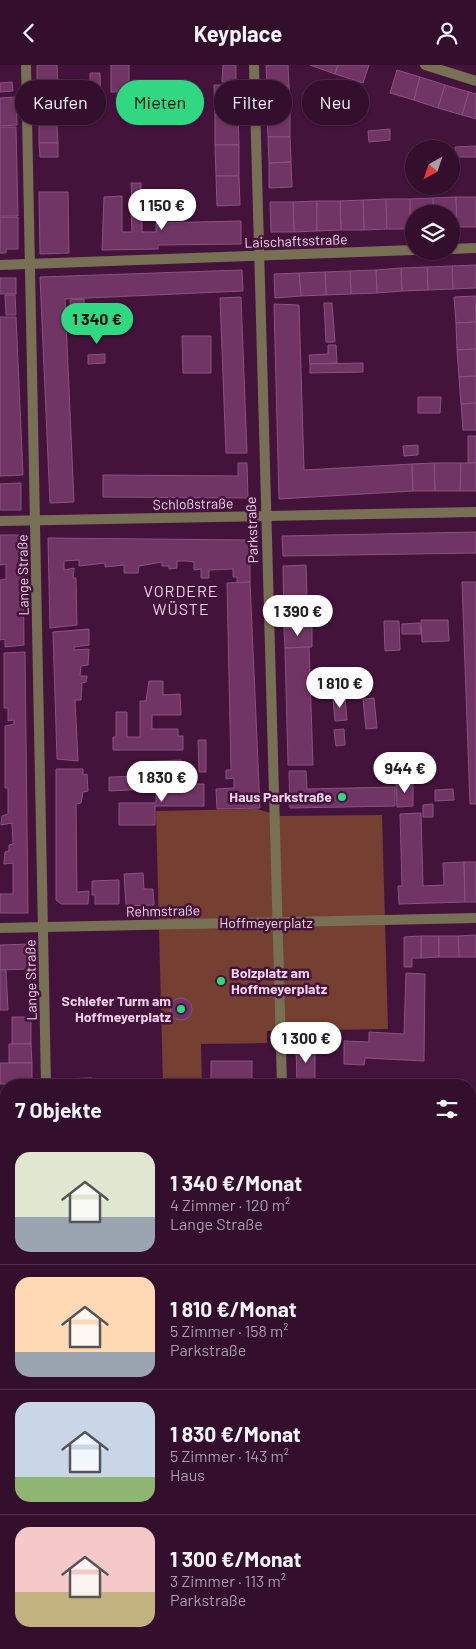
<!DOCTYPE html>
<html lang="de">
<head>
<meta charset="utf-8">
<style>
	body { margin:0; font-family:Barlow,sans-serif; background:#3b1735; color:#f1f3f6; height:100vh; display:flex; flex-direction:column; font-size:19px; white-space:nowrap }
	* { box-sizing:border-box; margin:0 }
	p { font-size:16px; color:#a99caa }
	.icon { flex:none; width:28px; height:28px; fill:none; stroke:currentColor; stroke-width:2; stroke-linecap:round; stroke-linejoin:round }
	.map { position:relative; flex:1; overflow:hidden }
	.side { position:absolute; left:0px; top:1014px; width:476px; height:571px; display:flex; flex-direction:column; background:#330e2d; border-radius:20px 20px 0 0; box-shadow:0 1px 4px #0004,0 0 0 1px #4e2e49 }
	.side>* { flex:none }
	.hud { position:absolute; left:15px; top:15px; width:446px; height:45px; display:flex; gap:10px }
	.needle { width:32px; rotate:220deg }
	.controls { position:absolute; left:405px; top:75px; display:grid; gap:10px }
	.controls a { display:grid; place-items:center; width:55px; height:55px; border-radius:50%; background:#330e2d; box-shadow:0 1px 4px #0004,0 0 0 1px #4e2e49; font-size:25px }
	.price { position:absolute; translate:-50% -42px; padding:0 11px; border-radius:18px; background:#fff; color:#222; font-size:16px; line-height:32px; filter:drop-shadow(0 1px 2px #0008) }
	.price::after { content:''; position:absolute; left:50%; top:30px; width:15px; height:11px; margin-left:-8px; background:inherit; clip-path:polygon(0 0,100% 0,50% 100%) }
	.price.active { background:#31d882; color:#111 }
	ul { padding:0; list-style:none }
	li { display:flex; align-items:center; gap:15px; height:125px; padding:0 15px }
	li+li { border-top:1px solid #4e2e49 }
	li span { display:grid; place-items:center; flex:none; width:140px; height:100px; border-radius:15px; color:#555 }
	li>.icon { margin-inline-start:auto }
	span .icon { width:60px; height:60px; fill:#fffc; stroke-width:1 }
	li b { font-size:21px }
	h2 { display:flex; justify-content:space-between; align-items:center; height:60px; padding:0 15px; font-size:21px }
	.tag { padding:0 18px; border-radius:22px; background:#330e2d; box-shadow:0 1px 4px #0004,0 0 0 1px #4e2e49; font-size:18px; line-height:45px }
	.tag.active { background:#31d882; color:#111 }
	header { display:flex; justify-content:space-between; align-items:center; height:65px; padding:0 15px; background:#330e2d; font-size:22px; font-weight:700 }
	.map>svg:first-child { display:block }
	.green { fill:#753f31 }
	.building { fill:#703565; stroke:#8a537e }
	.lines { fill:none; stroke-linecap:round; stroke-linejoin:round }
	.street { stroke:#787054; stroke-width:10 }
	.poi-dot { fill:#31d882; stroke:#44133c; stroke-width:2 }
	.labels { text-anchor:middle; stroke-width:5; stroke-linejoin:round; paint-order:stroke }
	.street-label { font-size:14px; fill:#f0d1e8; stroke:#44133c }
	.poi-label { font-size:14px; font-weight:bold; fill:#f0d1e8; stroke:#44133c; text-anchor:end }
	.park-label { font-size:14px; fill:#f0d9d3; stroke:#44133c }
	.quarter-label { font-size:16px; letter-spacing:1px; fill:#f0d1e8; stroke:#44133c }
</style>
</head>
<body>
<header><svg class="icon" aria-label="back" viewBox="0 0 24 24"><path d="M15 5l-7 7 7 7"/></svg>Keyplace<svg class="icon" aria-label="person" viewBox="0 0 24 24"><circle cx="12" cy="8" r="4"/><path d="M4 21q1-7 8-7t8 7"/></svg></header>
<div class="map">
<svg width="476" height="1584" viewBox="0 0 476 1584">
	<rect width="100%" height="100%" fill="#44133c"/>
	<g class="green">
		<path d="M257,744L280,751L382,750L388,964L267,966V978L201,979L202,1020H163L156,746Z"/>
		<path d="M470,1486H476V1566L470,1582L464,1579H470Z"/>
	</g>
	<g class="building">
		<path d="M37,0H57L58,23L37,24Z"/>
		<rect x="111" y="0" width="18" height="27"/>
		<path d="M223,0H236V17H222Z"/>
		<path d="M266,0H288L289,21L267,22Z"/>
		<path d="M310,0H338L335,9Z"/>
		<path d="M338,0H369L363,18L335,9Z"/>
		<path d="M397,5L420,12L414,35L390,28Z"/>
		<path d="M90,8H100L101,43H90Z"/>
		<path d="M420,12L445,20L438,43L414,35Z"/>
		<path d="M12,17L13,26L0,27V18Z"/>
		<path d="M214,20H237L238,49L215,50Z"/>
		<path d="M445,20L469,27L462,50L438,43Z"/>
		<path d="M289,21L290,46L267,47V22Z"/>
		<path d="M469,27L476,29V54L462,50Z"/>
		<path d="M16,32L17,60L0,61V33Z"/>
		<path d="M39,35H61L62,58H39Z"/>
		<rect x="68" y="44" width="18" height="10"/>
		<path d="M290,46V72H268L267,47Z"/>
		<path d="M238,49L239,80H215V50Z"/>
		<path d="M39,60H57L58,78H39Z"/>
		<path d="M0,62H16L18,151H0Z"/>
		<path d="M390,64V75L369,77L368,66Z"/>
		<path d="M268,72H290L291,97L269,98Z"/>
		<path d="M39,78H58V92H40Z"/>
		<path d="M215,80H239V111H216Z"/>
		<path d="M476,81V92H455V82Z"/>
		<path d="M291,97L292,122L269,123V98Z"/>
		<path d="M216,111H239L240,140L217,141Z"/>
		<path d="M131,118H141V135H132Z"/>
		<path d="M39,127H68L69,188L40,189Z"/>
		<path d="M122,131V167H132L131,143H142V167H156V158L241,156V179L158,180V184L102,185L104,132Z"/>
		<path d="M456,132L457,162H451V149H433V133Z"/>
		<path d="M456,132H476V162H457Z"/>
		<path d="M433,133V149H414V163L410,164V134Z"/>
		<path d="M386,134L387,164L364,165L363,135Z"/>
		<path d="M386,134H410V164H387Z"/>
		<path d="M363,135L364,165H341L340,136Z"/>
		<path d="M317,136V166L294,167L293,137Z"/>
		<path d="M317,136H340L341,165L317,166Z"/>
		<path d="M270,137H293L294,167H271Z"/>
		<path d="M0,152H18V184H6V188H0Z"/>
		<path d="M476,200V223L453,224L452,201Z"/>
		<path d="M452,201L453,224L428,225L427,202Z"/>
		<path d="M427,202L428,225L402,226L401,203Z"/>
		<path d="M401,203L402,226L377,228L376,205Z"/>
		<path d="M242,205L243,226L65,234L74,437L50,438L40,212Z"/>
		<path d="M376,205L377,228L351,229L350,206Z"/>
		<path d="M350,206L351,229L326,230L325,207Z"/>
		<path d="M325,207L326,230L301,231L299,208Z"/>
		<path d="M299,208L301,231L275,233L274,209Z"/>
		<rect x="0" y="213" width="16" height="16"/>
		<path d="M5,230H15L16,250H6Z"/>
		<path d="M475,231L476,257L456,258L454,232Z"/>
		<path d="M241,232L247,388H226L220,233Z"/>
		<path d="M84,234L85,266L72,267L70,235Z"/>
		<path d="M324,238H332L335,277H326Z"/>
		<path d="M274,239L299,240L304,405L412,399L413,426L279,434Z"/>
		<path d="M0,252H16L23,410L0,411Z"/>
		<path d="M476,257V284L457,285L456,258Z"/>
		<path d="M182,271H211V308H183Z"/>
		<path d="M328,280H336L337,298L310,299L309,290L328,289Z"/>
		<path d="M476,284V311L459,312L457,285Z"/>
		<path d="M105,289V298L88,299V290Z"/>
		<path d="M363,298V307L310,308V299Z"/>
		<path d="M476,311V338L461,339L459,312Z"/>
		<path d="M418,332H441L440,348H418Z"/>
		<path d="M476,338V365H463L461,339Z"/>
		<rect x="468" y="371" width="8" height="27"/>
		<path d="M418,380V390L404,391L403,381Z"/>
		<path d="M238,398H247L248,433L103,432V410L238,411Z"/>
		<path d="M434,398H461L460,426H435Z"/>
		<path d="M434,398L435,426H413L412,399Z"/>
		<path d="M461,398H476V426H460Z"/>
		<path d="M21,418V445H0V419Z"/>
		<path d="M476,467V488L283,491L282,471Z"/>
		<path d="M0,470H23L24,580L5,582V574L0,575V515L6,514V499L0,500Z"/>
		<path d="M48,473L247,475L250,478V517L237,518V512H233V504L209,505V513H201V504L194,505V497L186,496H177V503L169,504V501H162V497L139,501L138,508H124V500L105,502V498L79,501V495L64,496V505L74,503L73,513H76L77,560L50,563Z"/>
		<path d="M306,500L308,562L284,563L283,501Z"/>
		<path d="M250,517L260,743L217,744L216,724L234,723V713L226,714V705H231L227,518Z"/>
		<path d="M462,517H476V739H470Z"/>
		<path d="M421,555H448L449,576L422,577Z"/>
		<path d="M384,556H399L400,585L385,586Z"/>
		<path d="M420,558L421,569H402V559Z"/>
		<path d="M312,562V582L285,583L284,563Z"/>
		<path d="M89,564V580L74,582V585L89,584L88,600L81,601L80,611H87L86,617L82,618L81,635H75L78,696L57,694L53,567Z"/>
		<path d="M309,582L313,700H288L285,583Z"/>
		<path d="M25,587L28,848H0V829H13V798L4,799L5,787L9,786V780L13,779L12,758L1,760L2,751L8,749V723H5V661L14,659V655L8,656V643H4V588Z"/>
		<path d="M149,616H163V630L180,629L181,650H152V664H178V671H183V685H113V672H116V647H127V672H140V636H146Z"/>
		<path d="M345,632L347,655L335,656L333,633Z"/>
		<path d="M374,633L377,663L366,664L363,634Z"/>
		<path d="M344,664L345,680L336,681L334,665Z"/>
		<path d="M198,675H206V707H199Z"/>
		<path d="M181,695V704L140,707L139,697Z"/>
		<path d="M56,704H83V710L87,709L88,726L83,727L81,738L76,739L77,827L89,826L88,839H61L56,835Z"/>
		<path d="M289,706H306L307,724L395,722V741L290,743Z"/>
		<path d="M150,711L149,724L109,726V712Z"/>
		<path d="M396,717H413V741L397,742Z"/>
		<path d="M156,719H204V741H155V760H119V738H156Z"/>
		<path d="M453,724L454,735L435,736V725Z"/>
		<path d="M433,739V752H423V740Z"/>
		<path d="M421,748L423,821L444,820L443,798L464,797L465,837L399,839L398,821H402L400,749Z"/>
		<path d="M464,797H476V837H465Z"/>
		<path d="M143,808L144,824H153L154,840L126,841L124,809Z"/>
		<path d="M119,815V839H95V830H92V816Z"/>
		<path d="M476,870V892H459L458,871Z"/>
		<path d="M421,871H439V892L421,893Z"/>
		<path d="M421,871V893H412V902H404V872Z"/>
		<path d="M439,871H458L459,892H439Z"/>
		<path d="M31,879V904L0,905V880Z"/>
		<path d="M0,905H6L8,945H0Z"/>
		<path d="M406,908L425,909L424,996L365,993L364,1000L344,999V976L369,977V967L404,969Z"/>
		<circle cx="181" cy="944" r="11"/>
		<rect x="12" y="952" width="19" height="27"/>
		<path d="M9,979H31L32,998H9Z"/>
		<path d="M296,979H315V1020H297Z"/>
		<rect x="211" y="996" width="41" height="24"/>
		<path d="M0,998H32V1020L0,1019Z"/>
		<path d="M92,1013V1020H58V1014Z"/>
		<rect x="0" y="1055" width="6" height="28"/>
		<rect x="0" y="1108" width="6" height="18"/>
		<rect x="470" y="1114" width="6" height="19"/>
		<rect x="0" y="1173" width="6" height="19"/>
		<rect x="470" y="1262" width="6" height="24"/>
		<path d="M470,1313H476V1349L470,1350Z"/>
		<rect x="470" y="1409" width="6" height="20"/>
		<path d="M6,1419V1472H2L0,1425Z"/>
		<path d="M476,1437V1460H470V1438Z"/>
		<path d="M1,1505H6V1530H2Z"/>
		<path d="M0,1558L6,1562V1579H18L15,1584H0Z"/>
		<path d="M22,1579H39L48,1584H19Z"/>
		<path d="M55,1579H75L71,1584H52Z"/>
		<path d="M179,1579H205L201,1584H185Z"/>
		<path d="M245,1579H272L268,1584H247L243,1581Z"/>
		<path d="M353,1579H381L378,1584H350Z"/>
		<path d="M386,1579H407L409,1580L407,1584H383Z"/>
	</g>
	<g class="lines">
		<g class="street">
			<path d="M26,0L46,1020"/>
			<path d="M254,0L282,1020"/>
			<path d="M425,0L476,16"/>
			<path d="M451,184L476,183"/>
			<path d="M0,200L414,185"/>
			<path d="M0,456L476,447"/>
			<path d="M0,863L476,853"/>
			<path d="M470,1298L476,1297"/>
			<path d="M0,1303L6,1305"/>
			<path d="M0,1369L6,1363"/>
			<path d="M470,1473H476"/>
			<path d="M0,1487H6"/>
			<path d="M434,1579L442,1584"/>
			<path d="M222,1584L226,1579"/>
		</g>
	</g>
	<g class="poi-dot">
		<circle cx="342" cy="732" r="5"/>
		<circle cx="221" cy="916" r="5"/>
		<circle cx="181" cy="944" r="5"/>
	</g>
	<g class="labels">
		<g class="street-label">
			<text transform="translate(296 176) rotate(-2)" y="5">Laischaftsstraße</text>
			<text transform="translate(193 439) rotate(-1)" y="5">Schloßstraße</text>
			<text transform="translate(252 465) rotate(-92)" y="5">Parkstraße</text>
			<text transform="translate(23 510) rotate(-91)" y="5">Lange Straße</text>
			<text transform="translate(163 846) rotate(-1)" y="5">Rehmstraße</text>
			<text transform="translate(31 915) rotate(-91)" y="5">Lange Straße</text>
		</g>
		<g class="poi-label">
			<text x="332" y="737">Haus Parkstraße</text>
			<text x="231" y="913" text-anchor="start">Bolzplatz am<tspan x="231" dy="16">Hoffmeyerplatz</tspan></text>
			<text x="171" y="941">Schiefer Turm am<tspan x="171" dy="16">Hoffmeyerplatz</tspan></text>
		</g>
		<g class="park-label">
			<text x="266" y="863">Hoffmeyerplatz</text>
		</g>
		<g class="quarter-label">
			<text x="181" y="532">VORDERE<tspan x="181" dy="18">WÜSTE</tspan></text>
		</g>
	</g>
</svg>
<div class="controls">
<a><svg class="needle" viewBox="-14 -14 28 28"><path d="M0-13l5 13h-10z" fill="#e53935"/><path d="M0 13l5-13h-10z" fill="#a99caa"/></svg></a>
<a><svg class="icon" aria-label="layers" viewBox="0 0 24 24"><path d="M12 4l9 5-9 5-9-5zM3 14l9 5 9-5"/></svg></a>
</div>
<b class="price" style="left:162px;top:166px">1 150 €</b>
<b class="price active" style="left:97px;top:280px">1 340 €</b>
<b class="price" style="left:298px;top:572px">1 390 €</b>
<b class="price" style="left:340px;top:644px">1 810 €</b>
<b class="price" style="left:405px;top:729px">944 €</b>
<b class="price" style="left:162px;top:738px">1 830 €</b>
<b class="price" style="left:306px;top:999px">1 300 €</b>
<div class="hud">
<a class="tag">Kaufen</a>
<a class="tag active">Mieten</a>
<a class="tag">Filter</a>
<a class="tag">Neu</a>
</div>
<section class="side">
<h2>7 Objekte<svg class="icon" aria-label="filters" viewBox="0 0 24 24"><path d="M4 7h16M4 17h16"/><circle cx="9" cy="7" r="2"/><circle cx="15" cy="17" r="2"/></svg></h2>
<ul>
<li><span style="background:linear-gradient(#dfe7d0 65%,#9aa5b1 0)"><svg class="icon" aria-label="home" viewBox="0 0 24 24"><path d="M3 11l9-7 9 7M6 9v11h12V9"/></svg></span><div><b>1 340 €/Monat</b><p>4 Zimmer · 120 m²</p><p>Lange Straße</p></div></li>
<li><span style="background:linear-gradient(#ffd9b3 75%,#9aa5b1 0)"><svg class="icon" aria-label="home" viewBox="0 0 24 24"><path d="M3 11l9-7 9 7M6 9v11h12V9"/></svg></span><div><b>1 810 €/Monat</b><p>5 Zimmer · 158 m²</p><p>Parkstraße</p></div></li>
<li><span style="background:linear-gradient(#c9d6e8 75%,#8fb573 0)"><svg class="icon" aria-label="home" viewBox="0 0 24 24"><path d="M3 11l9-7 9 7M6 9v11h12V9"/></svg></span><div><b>1 830 €/Monat</b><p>5 Zimmer · 143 m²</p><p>Haus</p></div></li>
<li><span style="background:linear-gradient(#f6c9c9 65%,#c2b280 0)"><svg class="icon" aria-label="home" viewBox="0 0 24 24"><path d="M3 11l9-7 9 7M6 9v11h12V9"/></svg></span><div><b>1 300 €/Monat</b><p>3 Zimmer · 113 m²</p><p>Parkstraße</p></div></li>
</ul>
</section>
</div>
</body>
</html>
